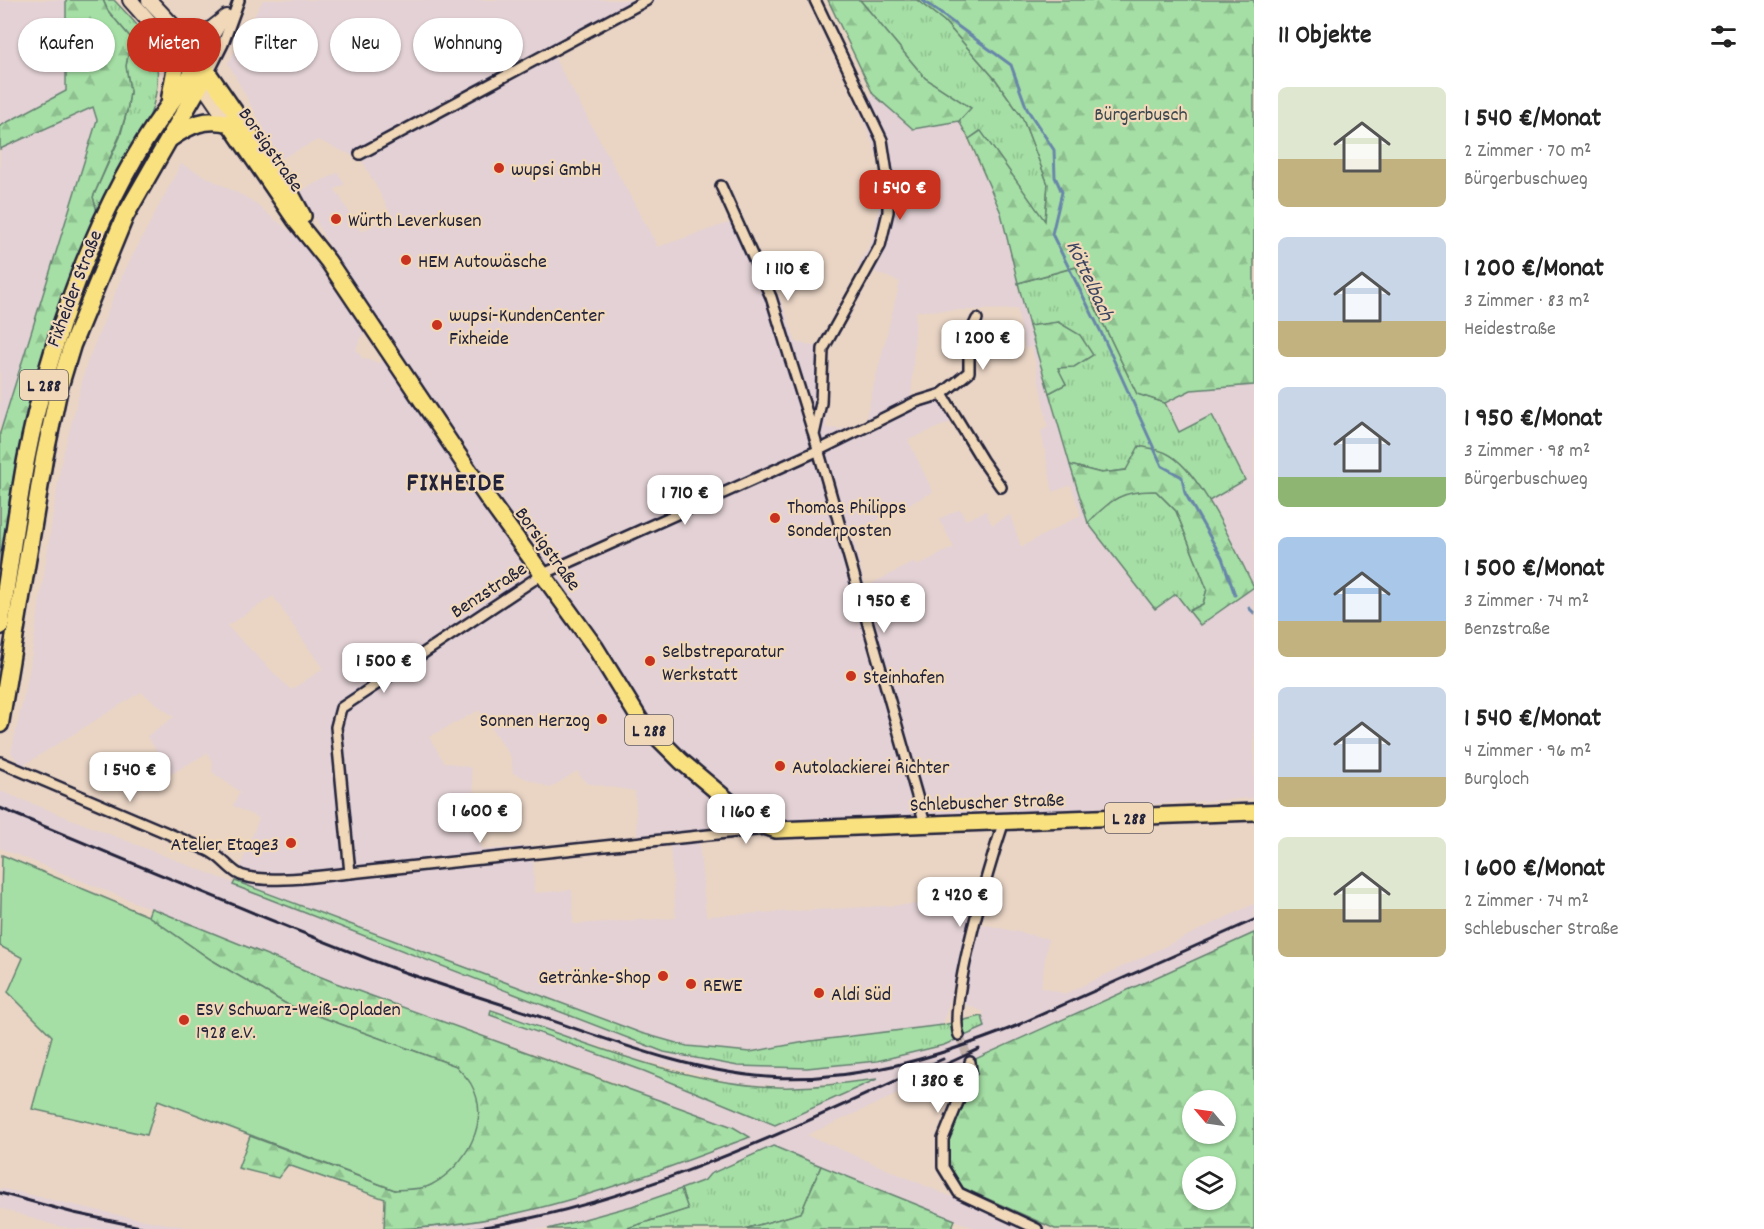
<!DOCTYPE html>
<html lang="de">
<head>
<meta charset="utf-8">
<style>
	body { margin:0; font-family:Dekko,sans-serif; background:#f2f2f2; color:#222; height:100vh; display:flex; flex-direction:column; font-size:22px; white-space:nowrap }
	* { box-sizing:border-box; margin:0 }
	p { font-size:20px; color:#767676 }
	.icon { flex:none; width:33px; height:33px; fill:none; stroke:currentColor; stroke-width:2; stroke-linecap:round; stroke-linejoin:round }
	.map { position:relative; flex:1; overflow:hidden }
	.side { display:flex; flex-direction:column; background:#fff; width:510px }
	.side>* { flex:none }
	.top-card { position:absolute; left:18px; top:18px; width:570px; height:54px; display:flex; gap:12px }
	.needle { width:39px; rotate:299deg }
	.tools { position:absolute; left:1182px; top:1090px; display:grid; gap:12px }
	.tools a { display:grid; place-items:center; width:54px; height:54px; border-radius:50%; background:#fff; box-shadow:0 2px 4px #0004; font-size:30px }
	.price { position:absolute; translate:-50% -51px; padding:0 14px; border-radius:12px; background:#fff; color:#222; font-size:20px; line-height:39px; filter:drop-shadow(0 2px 3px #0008) }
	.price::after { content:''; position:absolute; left:50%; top:36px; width:18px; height:14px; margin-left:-9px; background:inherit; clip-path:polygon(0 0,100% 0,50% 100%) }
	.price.active { background:#c8321e; color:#fff }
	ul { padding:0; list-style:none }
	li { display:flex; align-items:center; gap:18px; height:150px; padding:0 24px }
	li span { display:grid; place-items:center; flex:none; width:168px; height:120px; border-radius:9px; color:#555 }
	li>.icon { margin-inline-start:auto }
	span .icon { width:72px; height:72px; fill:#fffc; stroke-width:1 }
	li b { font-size:26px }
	h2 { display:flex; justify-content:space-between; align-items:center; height:72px; padding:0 24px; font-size:26px }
	.chip { padding:0 21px; border-radius:27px; background:#fff; box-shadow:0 2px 4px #0004; font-size:21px; line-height:54px }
	.chip.active { background:#c8321e; color:#fff }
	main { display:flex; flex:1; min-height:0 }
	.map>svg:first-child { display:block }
	.built { fill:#e3d1d5; fill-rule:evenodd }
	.grass { fill:url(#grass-tufts); stroke:#648070; stroke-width:1.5 }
	.forest { fill:url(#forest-firs); stroke:#648070; stroke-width:1.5; fill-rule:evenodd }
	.garden { fill:#a5dfa5; stroke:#648070; stroke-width:1.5 }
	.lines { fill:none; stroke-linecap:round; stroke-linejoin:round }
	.stream { stroke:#6886a9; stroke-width:3 }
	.street-tunnel { stroke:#c2b1a9; stroke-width:9; stroke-dasharray:9 4.5; stroke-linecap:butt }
	.street-casing { stroke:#22223b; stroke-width:14 }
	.secondary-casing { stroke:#22223b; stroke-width:18 }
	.primary-casing { stroke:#22223b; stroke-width:20 }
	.highway-casing { stroke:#22223b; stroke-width:21 }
	.street { stroke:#f0d8b8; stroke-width:9 }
	.secondary { stroke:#f0d8b8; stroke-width:14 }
	.primary { stroke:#fae180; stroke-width:15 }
	.highway { stroke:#fae180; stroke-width:16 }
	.rail { stroke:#22223b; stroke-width:3 }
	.poi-dot { fill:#c8321e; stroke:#f0d8b8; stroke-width:2 }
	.labels { text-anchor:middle; stroke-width:4.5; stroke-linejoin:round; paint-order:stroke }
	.shield { fill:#f0d8b8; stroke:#605960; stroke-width:1.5 }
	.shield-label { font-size:18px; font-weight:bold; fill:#22223b }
	.park-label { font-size:20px; fill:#3c4850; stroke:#f0d8b8 }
	.street-label { font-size:20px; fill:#22223b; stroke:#f0d8b8 }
	.poi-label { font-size:20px; fill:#22223b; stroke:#f0d8b8; text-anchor:start }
	.water-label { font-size:21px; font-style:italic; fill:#394360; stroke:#f0d8b8 }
	.district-label { font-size:26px; font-weight:bold; letter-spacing:1.5px; fill:#22223b; stroke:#f0d8b8 }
</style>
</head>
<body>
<main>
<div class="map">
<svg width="1254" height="1229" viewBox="0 0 1254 1229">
	<defs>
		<pattern id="grass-tufts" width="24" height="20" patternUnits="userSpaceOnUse" patternTransform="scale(1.5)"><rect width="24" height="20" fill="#a5dfa5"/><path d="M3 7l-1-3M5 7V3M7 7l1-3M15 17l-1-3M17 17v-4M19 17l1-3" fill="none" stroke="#8ebf8f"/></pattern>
		<pattern id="forest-firs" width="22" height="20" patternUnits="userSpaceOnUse" patternTransform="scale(1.5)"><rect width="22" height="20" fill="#a5dfa5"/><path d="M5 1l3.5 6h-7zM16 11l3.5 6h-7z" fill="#8ebf8f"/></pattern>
	</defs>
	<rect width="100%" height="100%" fill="#ead5c5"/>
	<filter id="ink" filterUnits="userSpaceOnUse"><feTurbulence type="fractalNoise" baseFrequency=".0167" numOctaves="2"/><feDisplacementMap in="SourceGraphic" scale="12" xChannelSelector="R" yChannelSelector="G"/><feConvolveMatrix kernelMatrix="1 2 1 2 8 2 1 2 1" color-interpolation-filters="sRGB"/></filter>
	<g filter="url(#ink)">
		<g class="built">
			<path d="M0,0H66V91L0,126Z"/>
			<path d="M263,0H658L554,57L658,247L740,219L781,301L796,342L829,350L826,428L842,429L865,421L900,282L858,265L873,239L881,191L879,160L859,109L873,94L913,129L959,121L1001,213L1035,347L1088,523L1155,609L1176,594L1254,587L1209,501L1244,480L1212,415L1179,433L1165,403L1191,390L1254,385V798L935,818L699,841L706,916L975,901L943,1025L811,1041L750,1052L687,1046L641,1033L235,881L259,818L233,806L240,792L212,772L213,762L207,753L171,774L147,736L174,717L141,692L22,766L11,753L29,673L61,463L87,363L122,276L181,164L249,199L301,240L364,332L356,349L362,358L379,363L400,353L331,249L300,191L338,173L345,184L335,189L361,232L392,216L362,160L318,140L280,159L228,63ZM1017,309L1025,349L1032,347L1048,427L1041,431L1053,492L1071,485L1081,515L1021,547L1010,515L992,525L986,511L966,520L960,509L939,519L954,547L917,566L914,562L865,587L852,533L933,492L908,440L953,421L933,389L911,400L916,311ZM273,596L323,669L291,690L227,626ZM479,710L511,757L513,773L550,788L577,771L586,783L635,791L638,848L670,846L676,918L573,924L572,890L534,893L533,846L481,850L471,768L444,762L429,737Z"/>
			<path d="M93,107L97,120L0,433V149Z"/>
			<path d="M0,791L601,1028L664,1052L738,1066L985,1027L982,1016L984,1012L960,1002L978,923L1048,939L1041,987L1065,994L1254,904V933L807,1135L1026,1229H977L773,1146L710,1174L705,1180L632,1206L548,1229H407L487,1218L578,1197L625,1086L336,983L0,848ZM594,1044L635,1059L735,1083L794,1087L875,1079L775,1125L644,1071Z"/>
			<path d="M0,1188L122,1216L196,1229H76L57,1226L0,1208Z"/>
		</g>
		<g class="grass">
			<path d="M103,0H114C128,15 145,31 153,50C173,102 122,170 98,215L93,197L120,137L127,111L130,92L126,66L131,38L108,11Z"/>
			<path d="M860,0H917L944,21L996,80L1022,117L1048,184L1045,222L980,131L969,139L959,121L970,108L925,78Z"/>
			<path d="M1076,267L1137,394L1165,403L1179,432L1212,415L1245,480L1209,501L1189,472L1126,470L1101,473L1070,465L1049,393L1066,384L1057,368L1059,322L1029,326L1018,283Z"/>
			<path d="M1130,491H1156L1176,511L1207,589L1203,604L1189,611L1176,594L1155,609L1088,523L1103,506Z"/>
			<path d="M235,881L641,1033L687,1046L750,1052L811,1041L943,1025L982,1016L985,1027L944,1045L877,1061L807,1068L738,1066L664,1052L233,885Z"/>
			<path d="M491,1010C586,1042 693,1090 795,1087C823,1087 850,1082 877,1079L775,1125L644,1071L490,1015Z"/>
			<path d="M773,1146L821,1166L801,1213L744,1229H624L687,1209L681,1189L705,1180L710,1174Z"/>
		</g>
		<g class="forest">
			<path d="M66,0H103L108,11L131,38L126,66L130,92L127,111L119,137L93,197L98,215L59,306L42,358L14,482L0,570V433L97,120L93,107L0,149V126L66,91Z"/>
			<path d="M828,0H860L925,78L971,108L959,121L913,129L873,94Z"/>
			<path d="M917,0H1254V385L1191,390L1165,403L1137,394L1076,267L1018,283L1001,213L969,139L981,131L1045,221L1048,184L1022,117L996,80L944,21Z"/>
			<path d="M1058,322L1080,335L1093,355L1074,367L1058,368L1066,384L1049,393L1029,326Z"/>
			<path d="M1139,446C1148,448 1159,449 1166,453C1201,469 1236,553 1254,587L1200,625L1189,611L1203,604L1207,589L1176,511L1156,491C1122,490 1111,499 1088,523L1070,465L1101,473L1126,470Z"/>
			<path d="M151,908L336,983L733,1127L750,1137C633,1181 510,1229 384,1229L385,1199L288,1165L278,1178L238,1168L250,1136L395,1190L456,1066L288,1005L210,959L148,916Z"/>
			<path d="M1254,933V1229H1055L959,1186L946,1158L950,1135L978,1071L973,1060ZM1192,1101H1226V1134H1192ZM1192,1167H1226V1200H1192Z"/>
			<path d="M821,1166L955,1220L951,1229H744L801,1213Z"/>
			<path d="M681,1189L688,1209L624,1229H548L632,1206Z"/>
		</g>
		<path class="garden" d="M2,855L148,916L210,959L288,1005L456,1066C460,1071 467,1077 471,1084C492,1121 466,1166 431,1185C422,1190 406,1189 395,1190L158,1100L147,1135L32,1109L52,1036L8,992L23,958L0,946Z"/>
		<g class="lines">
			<g class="stream">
				<path d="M922,0L1011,65L1027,109L1054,150L1055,177L1062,192L1052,234L1100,330L1162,466L1182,477L1185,493L1222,558L1235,595"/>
				<path d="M1249,608L1254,613"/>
			</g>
			<path class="street-tunnel" d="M959,1035L970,1062"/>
			<g class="street-casing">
				<g id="street">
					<path d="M815,0L882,140L888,180V212L880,246L823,349L821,403L814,435L925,824"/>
					<path d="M200,61L221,25"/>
					<path d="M209,72L223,44L239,0"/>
					<path d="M360,154L647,0"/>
					<path d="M721,186L771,297L813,432"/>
					<path d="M942,394L969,372V336L977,319"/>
					<path d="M0,762L207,850C222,857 225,865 237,873C250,882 287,879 303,878L765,829"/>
					<path d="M722,832L738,809"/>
					<path d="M350,873L336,727L341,708L541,575L817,451L916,402L942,394L982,460L1001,487"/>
					<path d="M959,1035C947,1005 992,857 1004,821"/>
					<path d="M970,1062L971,1070L943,1139V1167L959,1193L1037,1229"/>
				</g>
			</g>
			<g class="secondary-casing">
				<g id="secondary">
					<path d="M130,0L194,72L229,123"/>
					<path d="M149,0L182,35L200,61"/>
					<path d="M182,35C200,40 213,28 226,17"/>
				</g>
			</g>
			<g class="primary-casing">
				<g id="primary">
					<path d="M194,72L200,61L290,192L303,216"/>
					<path d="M229,123L296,221L328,261L488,499L595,647L640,720L681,761L738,809L759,824L776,830L1254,812"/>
				</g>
			</g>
			<g class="highway-casing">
				<g id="highway">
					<path d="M170,99L176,66L171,44"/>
					<path d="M171,138C191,124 205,118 229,123"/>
					<path d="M0,626C9,571 16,515 26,460C48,346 98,202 167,108C175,96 185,84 194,72"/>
					<path d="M0,724L44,459L59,388L72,345L125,216L201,83"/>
				</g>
			</g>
			<use href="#street" class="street"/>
			<use href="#secondary" class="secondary"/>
			<use href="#primary" class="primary"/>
			<use href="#highway" class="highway"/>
			<g class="rail">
				<path d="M0,808C130,862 259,917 390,967C439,985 489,1000 538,1016C613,1041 688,1071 767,1077C855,1083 938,1057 1019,1025"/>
				<path d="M1011,1028L1254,920"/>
				<path d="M938,1068L979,1049"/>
				<path d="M0,1193L74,1213L150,1229"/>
				<path d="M470,1229C636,1206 792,1128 943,1059"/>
			</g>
		</g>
	</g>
	<g class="poi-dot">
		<circle cx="499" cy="168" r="6"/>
		<circle cx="336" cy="219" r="6"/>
		<circle cx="406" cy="260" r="6"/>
		<circle cx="437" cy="325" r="6"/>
		<circle cx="775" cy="518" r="6"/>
		<circle cx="650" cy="661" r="6"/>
		<circle cx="851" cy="676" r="6"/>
		<circle cx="602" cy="719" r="6"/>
		<circle cx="780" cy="766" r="6"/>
		<circle cx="291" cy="843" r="6"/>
		<circle cx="663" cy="976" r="6"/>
		<circle cx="691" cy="984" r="6"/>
		<circle cx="819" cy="993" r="6"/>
		<circle cx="184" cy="1020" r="6"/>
	</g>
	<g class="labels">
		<g class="shield">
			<rect x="20" y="370" width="48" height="30" rx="4.5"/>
			<rect x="625" y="715" width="48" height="30" rx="4.5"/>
			<rect x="1105" y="803" width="48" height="30" rx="4.5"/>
		</g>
		<g class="shield-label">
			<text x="44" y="391">L 288</text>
			<text x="649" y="736">L 288</text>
			<text x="1129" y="824">L 288</text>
		</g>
		<g class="park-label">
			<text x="1141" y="120">Bürgerbusch</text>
		</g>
		<g class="street-label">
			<text transform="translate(272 149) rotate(55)" y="7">Borsigstraße</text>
			<text transform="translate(73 288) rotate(-69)" y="7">Fixheider Straße</text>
			<text transform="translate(549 548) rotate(54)" y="7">Borsigstraße</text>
			<text transform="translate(488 589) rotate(-33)" y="7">Benzstraße</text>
			<text transform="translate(987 801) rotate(-2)" y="7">Schlebuscher Straße</text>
		</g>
		<g class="poi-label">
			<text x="511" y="175">wupsi GmbH</text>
			<text x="348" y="226">Würth Leverkusen</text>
			<text x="418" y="267">HEM Autowäsche</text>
			<text x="449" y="321">wupsi-KundenCenter<tspan x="449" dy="23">Fixheide</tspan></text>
			<text x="787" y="513">Thomas Philipps<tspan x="787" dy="23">Sonderposten</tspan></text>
			<text x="662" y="657">Selbstreparatur<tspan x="662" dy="23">Werkstatt</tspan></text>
			<text x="863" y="683">Steinhafen</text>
			<text x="590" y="726" text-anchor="end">Sonnen Herzog</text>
			<text x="792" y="773">Autolackierei Richter</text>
			<text x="279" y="850" text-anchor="end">Atelier Etage3</text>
			<text x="651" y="983" text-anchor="end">Getränke-Shop</text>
			<text x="703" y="991">REWE</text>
			<text x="831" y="1000">Aldi Süd</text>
			<text x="196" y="1015">ESV Schwarz-Weiß-Opladen<tspan x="196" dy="23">1928 e.V.</tspan></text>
		</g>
		<g class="water-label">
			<text transform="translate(1091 280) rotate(65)" y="7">Köttelbach</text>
		</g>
		<g class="district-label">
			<text x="456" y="490">FIXHEIDE</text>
		</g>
	</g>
</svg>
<div class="tools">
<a><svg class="needle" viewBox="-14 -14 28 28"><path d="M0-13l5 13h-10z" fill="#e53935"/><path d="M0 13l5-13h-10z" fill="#767676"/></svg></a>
<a><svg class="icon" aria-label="layers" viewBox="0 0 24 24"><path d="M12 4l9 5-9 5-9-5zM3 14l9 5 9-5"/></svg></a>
</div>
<b class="price active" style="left:900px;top:221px">1 540 €</b>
<b class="price" style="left:788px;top:302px">1 110 €</b>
<b class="price" style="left:983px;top:371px">1 200 €</b>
<b class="price" style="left:685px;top:526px">1 710 €</b>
<b class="price" style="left:884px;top:634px">1 950 €</b>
<b class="price" style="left:384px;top:694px">1 500 €</b>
<b class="price" style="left:130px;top:803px">1 540 €</b>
<b class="price" style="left:480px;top:844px">1 600 €</b>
<b class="price" style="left:746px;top:845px">1 160 €</b>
<b class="price" style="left:960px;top:928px">2 420 €</b>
<b class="price" style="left:938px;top:1114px">1 380 €</b>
<div class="top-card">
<a class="chip">Kaufen</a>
<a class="chip active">Mieten</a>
<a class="chip">Filter</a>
<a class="chip">Neu</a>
<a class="chip">Wohnung</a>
</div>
</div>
<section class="side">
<h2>11 Objekte<svg class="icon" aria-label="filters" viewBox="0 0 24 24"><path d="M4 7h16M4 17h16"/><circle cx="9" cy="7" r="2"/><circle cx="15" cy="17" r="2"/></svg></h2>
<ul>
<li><span style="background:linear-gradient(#dfe7d0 60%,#c2b280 0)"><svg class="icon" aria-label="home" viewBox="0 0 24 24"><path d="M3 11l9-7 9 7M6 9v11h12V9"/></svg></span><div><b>1 540 €/Monat</b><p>2 Zimmer · 70 m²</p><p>Bürgerbuschweg</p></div></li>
<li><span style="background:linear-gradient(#c9d6e8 70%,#c2b280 0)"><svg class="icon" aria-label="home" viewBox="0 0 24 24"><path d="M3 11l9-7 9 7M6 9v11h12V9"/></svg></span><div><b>1 200 €/Monat</b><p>3 Zimmer · 83 m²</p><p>Heidestraße</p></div></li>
<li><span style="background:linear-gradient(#c9d6e8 75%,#8fb573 0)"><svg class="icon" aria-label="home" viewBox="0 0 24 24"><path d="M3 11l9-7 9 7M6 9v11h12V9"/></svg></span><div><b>1 950 €/Monat</b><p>3 Zimmer · 98 m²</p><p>Bürgerbuschweg</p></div></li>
<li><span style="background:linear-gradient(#a9c7e8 70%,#c2b280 0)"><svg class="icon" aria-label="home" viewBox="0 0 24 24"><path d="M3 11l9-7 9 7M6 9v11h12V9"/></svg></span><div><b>1 500 €/Monat</b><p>3 Zimmer · 74 m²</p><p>Benzstraße</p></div></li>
<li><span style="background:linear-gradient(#c9d6e8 75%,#c2b280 0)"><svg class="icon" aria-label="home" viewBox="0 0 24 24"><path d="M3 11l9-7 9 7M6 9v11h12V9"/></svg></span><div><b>1 540 €/Monat</b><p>4 Zimmer · 96 m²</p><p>Burgloch</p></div></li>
<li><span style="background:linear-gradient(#dfe7d0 60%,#c2b280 0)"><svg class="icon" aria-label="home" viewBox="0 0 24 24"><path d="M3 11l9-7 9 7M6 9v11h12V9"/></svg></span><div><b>1 600 €/Monat</b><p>2 Zimmer · 74 m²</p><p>Schlebuscher Straße</p></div></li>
</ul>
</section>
</main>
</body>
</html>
